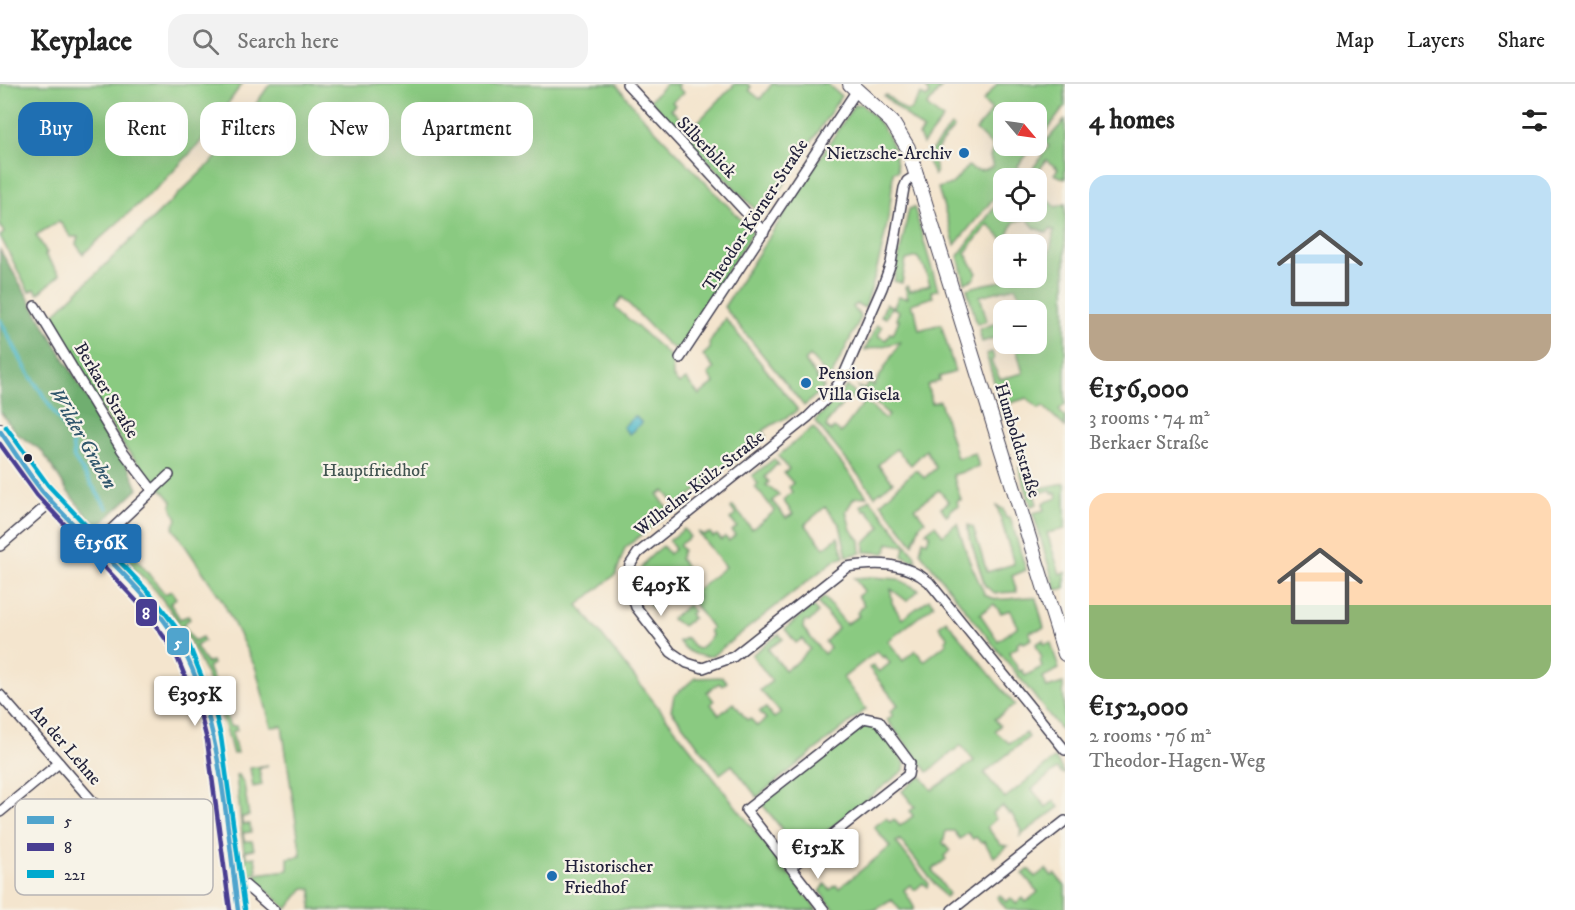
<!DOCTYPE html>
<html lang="en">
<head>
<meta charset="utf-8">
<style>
	body { margin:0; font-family:"IM FELL DW Pica",serif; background:#f2f2f2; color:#222; height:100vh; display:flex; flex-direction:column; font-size:22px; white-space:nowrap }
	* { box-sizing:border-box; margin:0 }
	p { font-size:20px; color:#767676 }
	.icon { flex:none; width:33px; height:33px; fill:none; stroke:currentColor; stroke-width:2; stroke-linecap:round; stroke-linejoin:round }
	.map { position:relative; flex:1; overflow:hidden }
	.drawer { display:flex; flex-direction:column; background:#fff; width:510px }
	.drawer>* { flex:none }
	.guide { position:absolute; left:18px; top:18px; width:570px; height:54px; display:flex; gap:12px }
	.needle { width:39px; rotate:119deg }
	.controls { position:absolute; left:993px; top:18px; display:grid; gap:12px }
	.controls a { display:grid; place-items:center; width:54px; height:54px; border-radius:12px; background:#fff; box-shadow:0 6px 24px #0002; font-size:30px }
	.price { position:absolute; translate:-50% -51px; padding:0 14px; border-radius:6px; background:#fff; color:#222; font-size:20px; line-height:39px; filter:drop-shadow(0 2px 3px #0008) }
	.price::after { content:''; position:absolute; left:50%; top:36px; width:18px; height:14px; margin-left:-9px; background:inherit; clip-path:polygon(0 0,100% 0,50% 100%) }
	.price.active { background:#1f6fb2; color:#fff }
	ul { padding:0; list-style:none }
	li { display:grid; align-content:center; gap:12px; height:318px; padding:0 24px }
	li span { display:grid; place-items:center; height:186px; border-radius:18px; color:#555 }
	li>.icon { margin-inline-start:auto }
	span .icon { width:108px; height:108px; fill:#fffc; stroke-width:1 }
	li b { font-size:26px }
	h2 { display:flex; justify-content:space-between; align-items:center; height:72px; padding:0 24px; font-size:26px }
	.pill { padding:0 21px; border-radius:18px; background:#fff; box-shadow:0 6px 24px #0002; font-size:21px; line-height:54px }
	.pill.active { background:#1f6fb2; color:#fff }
	header { display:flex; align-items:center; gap:36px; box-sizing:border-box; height:84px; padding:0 30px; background:#fff; border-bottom:2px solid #e0e0e0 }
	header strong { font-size:28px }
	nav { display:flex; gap:33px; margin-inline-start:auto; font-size:21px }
	.search { width:420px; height:54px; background:#f2f2f2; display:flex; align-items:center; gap:15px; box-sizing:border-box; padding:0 21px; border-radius:18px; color:#767676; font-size:22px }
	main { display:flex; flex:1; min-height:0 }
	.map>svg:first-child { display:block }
	.green { fill:#8aca81; stroke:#56765e; stroke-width:1.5; fill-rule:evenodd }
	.forest { fill:#6fae6f; stroke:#486855; stroke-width:1.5 }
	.water { fill:#4bb7c8; stroke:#366c82; stroke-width:1.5 }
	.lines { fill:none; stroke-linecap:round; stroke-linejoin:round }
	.stream { stroke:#4bb7c8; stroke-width:4 }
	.street-casing { stroke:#423f51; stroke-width:12 }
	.secondary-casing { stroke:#423f51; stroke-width:16 }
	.street { stroke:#fff; stroke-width:9 }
	.secondary { stroke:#fff; stroke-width:14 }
	.bus-1-casing { stroke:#f7f3e8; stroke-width:9 }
	.bus-2-casing { stroke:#f7f3e8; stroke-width:9 }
	.bus-3-casing { stroke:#f7f3e8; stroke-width:9 }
	.bus-1 { stroke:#50a4cd; stroke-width:4.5 }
	.bus-2 { stroke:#493e92; stroke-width:4.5 }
	.bus-3 { stroke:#00a9ce; stroke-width:4.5 }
	.poi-dot { fill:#1f6fb2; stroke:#f7f3e8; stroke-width:2 }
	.bus-dot { fill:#22223b; stroke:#f7f3e8; stroke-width:2 }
	.labels { text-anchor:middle; stroke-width:4.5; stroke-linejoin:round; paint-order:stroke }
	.street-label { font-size:18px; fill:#22223b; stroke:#f7f3e8 }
	.poi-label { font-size:18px; fill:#22223b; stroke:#f7f3e8; text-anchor:start }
	.park-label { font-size:18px; fill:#415450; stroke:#f7f3e8 }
	.water-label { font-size:20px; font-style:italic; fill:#30566c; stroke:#f7f3e8 }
	.key { fill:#f7f3e8; stroke:#b7b4b4; stroke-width:1.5 }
	.key-label { font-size:16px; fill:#22223b }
	.line-badge { stroke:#f7f3e8; stroke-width:2 }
	.badge-label { font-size:16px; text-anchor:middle; font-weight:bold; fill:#fff }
</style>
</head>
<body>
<header>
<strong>Keyplace</strong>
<div class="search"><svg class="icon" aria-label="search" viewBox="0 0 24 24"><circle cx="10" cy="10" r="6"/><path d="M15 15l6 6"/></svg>Search here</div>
<nav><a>Map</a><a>Layers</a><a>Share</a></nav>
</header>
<main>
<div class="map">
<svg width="1065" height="826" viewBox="0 0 1065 826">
	<rect width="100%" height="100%" fill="#f7f3e8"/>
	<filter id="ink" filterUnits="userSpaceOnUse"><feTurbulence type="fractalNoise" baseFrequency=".0167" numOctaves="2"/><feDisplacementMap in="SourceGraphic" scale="12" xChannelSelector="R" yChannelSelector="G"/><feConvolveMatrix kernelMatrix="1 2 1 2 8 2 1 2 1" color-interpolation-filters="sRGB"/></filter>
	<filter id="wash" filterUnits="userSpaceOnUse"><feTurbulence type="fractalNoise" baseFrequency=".008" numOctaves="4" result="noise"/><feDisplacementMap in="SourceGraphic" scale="24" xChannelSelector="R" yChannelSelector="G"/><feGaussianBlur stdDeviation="1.35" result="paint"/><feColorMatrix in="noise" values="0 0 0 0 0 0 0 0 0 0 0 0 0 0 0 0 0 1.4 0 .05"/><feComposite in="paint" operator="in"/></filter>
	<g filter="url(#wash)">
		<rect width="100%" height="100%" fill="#f4e5ce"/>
		<g class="green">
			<path d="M0,0H242L198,61L162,99L83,170L76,160L78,153H71L59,137L36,151L47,169L45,171L60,191L38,210L35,205L29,208L0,152L4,149L0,141Z"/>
			<path d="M270,0H616L640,30L753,148L701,227L703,231L681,264H673L667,260L622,213L615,223L672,274L673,293L679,300L686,295L699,311L714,299L708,290L714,285L703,271L710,265L709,259L725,234L798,326C787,335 774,338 763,347L766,352L677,422L664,407L658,411L670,428L625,464L616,490L578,521L817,826H311L312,805L304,804L287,825L256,796L257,790L288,786V774L301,772L282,642L271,643L256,585L222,516L173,444L177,435L171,422L172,417L125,364L48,236L220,70Z"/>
			<path d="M666,0H679L678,4L684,9L672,18L675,21L671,25L683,38L676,44L650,16Z"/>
			<path d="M735,0H747L751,3L749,6L760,15L772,0H827L841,12L767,127L758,128L684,52Z"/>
			<path d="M925,0H944L927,22L943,35L923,60L919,52L923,46L884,12L886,11L906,27L911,26L921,10L926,14L929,11Z"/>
			<path d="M997,0H1065V22L1042,53L1047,56L1065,36V95L1054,90L1058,85L1046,76L1034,94H1026L1049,62L1040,55L1037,58L1036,28H1004V62H1034L1017,83L1023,88L1018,86L1011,94H1004L1003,103L955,161L938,104L952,100L968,82C977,89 984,87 993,82L990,73L993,63L976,46L992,26L983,17Z"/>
			<path d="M861,20C884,40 894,57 898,87L893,88C891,135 880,179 865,224L857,220L853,223L861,233L830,295L810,272L805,277L824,304L804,322L724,223L854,21Z"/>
			<path d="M951,42L954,44C941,59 930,68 936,88L934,91L926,73Z"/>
			<path d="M1003,112L1004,128H1036L1037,122L1042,120L1045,113L1056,123L1065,120V320L1059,326L1065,333V343L1043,322L1039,325L1027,314L1001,322L986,270L992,268L994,275L991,277L1000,295L1023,289L1016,264L1018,260H1036V226H1021V212L1015,203L980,212L987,237L977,240L967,205C985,199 1016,194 1036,194L1040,181L1046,187L1054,147L1050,145L1047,149L1035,144L1027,135L1014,138L1008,151L1014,160H1007L988,140L965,169L977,189L974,195L965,199L958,172Z"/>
			<path d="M914,123L938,206L931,207L933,213L911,220L913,226H915L919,246L941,240L955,288L939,293L940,297L927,301L932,319L940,317L957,374L975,369L979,383L953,391L961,416H957L958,422L952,425L947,432L941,424L949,418L939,406L915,424L925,437L920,441L913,460L881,419L914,387H918L924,394L936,384L926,366L911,381L896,365L878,381L893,398L875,412L815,337L847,302L857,311L854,315L849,312L828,338L826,343L831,347L834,344L841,349L865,317L885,335L889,331L857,303L865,305L869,299L874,302L900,258L865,266L877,241L882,243L878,252L886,256L890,249L893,250L899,236L896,235L899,227L891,223L886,234L881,232L886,220L894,223L898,213L908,214L905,203L908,202L910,207L930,201L924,182L917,173L906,176L902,199L894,197L909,125Z"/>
			<path d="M1003,237V251L982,258L979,245Z"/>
			<path d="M813,343L867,412L854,414L846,427L851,446L860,456L861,469L847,472L840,441L825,423L805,440L824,464L838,453L844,473L835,476L712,572C696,573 688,569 678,557L687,554L695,564L700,565L712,552L709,547L712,544L693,518L698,513L694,508L725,483L698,448L704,451L710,449L713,453L717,451L721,456L725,453L729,457L735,451L732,447L737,443L730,435L736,431L731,424L733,422L752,445L775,427L755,403L758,400L752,392L774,375L779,381H776L765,393L769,398L766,401L779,411L772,417L786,434L793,430L783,416L792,408L789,403L793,399L784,389L789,385L778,372Z"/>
			<path d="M1023,381L1031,406L1065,399V445L1047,449L1060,490L1065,488V504L1056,506L1033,429L1044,426L1043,419L1057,414L1056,409H1052L1051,406L1034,410L1037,420L1031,422L1019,383Z"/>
			<path d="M870,415L914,470L917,478L903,472L905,462L888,459L886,469L865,468V459L881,443L866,425L864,427L861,422Z"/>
			<path d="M997,422L1003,425L1006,434L1010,433L1026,486L1012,492L1017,508L995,509L985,502L968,448V441L973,443L987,488L1014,480Z"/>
			<path d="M957,439L969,476L985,511C1002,521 1019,510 1036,514L1044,544L1029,548L1032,555L1024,559L1022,556L1017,559L1018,563L1009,568L1019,587L1022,586L1025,592L1042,583L1040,576L1042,574L1036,560L1043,556L1044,560L1051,559L1059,585L1043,593L1047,604L1063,599L1065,651L920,468L923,456L927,458L930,450L926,448L935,441L943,451ZM994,520L1001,529L1010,526L1018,542L998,557L980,530Z"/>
			<path d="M684,445L690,453L679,461L683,466L680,475L692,491L656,514L661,521L654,526C632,496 633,485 663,462L669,470L675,465L669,457Z"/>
			<path d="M127,446L130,447L121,456L165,510L171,507L176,514L170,519L180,535L188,532L190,535L183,540L194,557L202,553L204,557L196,562L206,579L212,577L213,580L208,583L216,603L223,600L224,604L218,608L230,642H236L237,646L232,648L237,669L233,670C218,611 195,555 156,507C144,493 129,480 117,467L114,461L116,455Z"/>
			<path d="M873,493L898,495L919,506L907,517L891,505L892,519L902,535L929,515L934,521L888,557L903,577L915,566L924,577L947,559L945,557L948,554L939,542L946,536L1015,621L995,635L1000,642L995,647L1009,659L1026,649L1029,653L984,689L1005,714L1055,674L1065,690L1061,689L1057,685L1032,705L1046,723L1054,717L1059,723L1020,752L1022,746L1011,729L1009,730L1002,722L992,730L996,735L987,743L1001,761L1008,762L994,773L984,758L981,759L976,753L973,755L968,749L960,755L954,747H946L943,759L950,767L944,772L946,775L932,786L949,810L945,813L900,756L896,758L929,800L927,803L923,799L915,806L910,801L904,806L914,823L913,826H900L892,816L875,826H835L820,808L825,800L830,806L836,801L839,804L890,763L874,743L886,734L890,738L894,735L900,742L913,732L910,727L915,723L902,707L921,692L932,706L974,677L961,661L928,688L887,636L893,631L890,628L898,621L869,584L873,581L879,588L890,579L885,572L883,574L877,567L843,594L866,625L757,713L732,681L720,690L671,626L674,612L695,594L722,593L727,598L722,602L719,599L707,608L714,617L711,620L719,631L734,619L747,636L750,634L757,642L766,635L759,627L766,624L774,634L781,629L760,606L772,597L752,571L779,550L783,555L768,565L785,586L795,580L810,565L802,555L796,559L785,545L813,522L818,529L809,538L804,537L803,544L824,570L830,564L825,558L838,544L818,519L824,513L846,540L859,532L857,529L864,521L858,512L864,507L854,494Z"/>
			<path d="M688,521L693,527L690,530L693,534L683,542L671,535Z"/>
			<path d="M871,640L877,643L905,679L904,686L800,768L762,720L857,645Z"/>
			<path d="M268,681L259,685L262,701L253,703L250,684Z"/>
			<path d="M236,691H239L244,700L249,732L242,733V740H250L251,748L243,749L244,757H252L254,765L245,767L247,774L255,773L257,786L252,793L246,787Z"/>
			<path d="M1029,785L1035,793L1046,785L1052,792L1055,790L1065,802V826H1007L997,813L1000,811L1006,818L1011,814L1016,820L1023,814L1026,818L1038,808L1023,790Z"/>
		</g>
		<path class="forest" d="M0,166L130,386L138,405L97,444L68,408L42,367L16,349L0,327Z"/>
		<path class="water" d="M635,332L642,339L629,350L623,343Z"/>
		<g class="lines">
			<path class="stream" d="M0,236L26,285L72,355L74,374L107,424"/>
		</g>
	</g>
	<g filter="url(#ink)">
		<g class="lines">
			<g class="street-casing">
				<g id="street">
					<path d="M627,0L764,148"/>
					<path d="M918,90L907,97L904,104L891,179L882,204L843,293L831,310L808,333L638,469L630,481L627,496L636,523L671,568L687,579L703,584L733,573L847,483C877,478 905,478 929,498L1065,666"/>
					<path d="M35,222L122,366L153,407"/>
					<path d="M680,274L857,6"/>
					<path d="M95,461L169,391"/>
					<path d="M0,462L52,417"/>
					<path d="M0,611L146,779L158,780"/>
					<path d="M0,728L59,679"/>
					<path d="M791,783L908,691L910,679L879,637L864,634L746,726L824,826"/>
					<path d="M234,802L245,801L274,826"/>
					<path d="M952,826L1065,737"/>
				</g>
			</g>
			<g class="secondary-casing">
				<g id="secondary">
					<path d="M850,0L892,38L908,64L1065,570"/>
					<path d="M0,347L42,406L149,519L182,564L207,627L214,655L238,826"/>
				</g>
			</g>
			<use href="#street" class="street"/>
			<use href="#secondary" class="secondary"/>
			<g class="bus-1-casing">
				<path id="bus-1" d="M0,347C14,367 27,388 42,407C87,459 147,503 182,564C221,634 227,746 238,826"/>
			</g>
			<g class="bus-2-casing">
				<path id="bus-2" d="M0,360L37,411L143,524L175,568L200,629L207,656L230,826"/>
			</g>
			<g class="bus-3-casing">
				<path id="bus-3" d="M6,343L48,401L154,514L189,561L214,624L221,653L245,825"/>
			</g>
			<use href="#bus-1" class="bus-1"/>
			<use href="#bus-2" class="bus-2"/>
			<use href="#bus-3" class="bus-3"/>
		</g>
	</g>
	<g class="poi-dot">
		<circle cx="964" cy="69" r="6"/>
		<circle cx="806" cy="299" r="6"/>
		<circle cx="552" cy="792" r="6"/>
	</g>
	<circle class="bus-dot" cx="28" cy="374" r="5"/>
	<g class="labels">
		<g class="street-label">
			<text transform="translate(707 63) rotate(46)" y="6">Silberblick</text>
			<text transform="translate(755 131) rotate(-57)" y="6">Theodor-Körner-Straße</text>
			<text transform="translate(107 306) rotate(59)" y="6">Berkaer Straße</text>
			<text transform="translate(1018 356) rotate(73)" y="6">Humboldtstraße</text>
			<text transform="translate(699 399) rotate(-38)" y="6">Wilhelm-Külz-Straße</text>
			<text transform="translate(66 661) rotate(49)" y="6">An der Lehne</text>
		</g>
		<g class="poi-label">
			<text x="952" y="75" text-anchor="end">Nietzsche-Archiv</text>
			<text x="818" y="295">Pension<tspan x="818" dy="21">Villa Gisela</tspan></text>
			<text x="564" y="788">Historischer<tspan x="564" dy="21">Friedhof</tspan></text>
		</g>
		<g class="park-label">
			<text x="374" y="392">Hauptfriedhof</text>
		</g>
		<g class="water-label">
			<text transform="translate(84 354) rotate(60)" y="7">Wilder Graben</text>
		</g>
	</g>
	<rect x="15" y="715" width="198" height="96" rx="9" class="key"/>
	<rect x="27" y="732" width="27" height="8" fill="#50a4cd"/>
	<rect x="27" y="759" width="27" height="8" fill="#493e92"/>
	<rect x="27" y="786" width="27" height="8" fill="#00a9ce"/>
	<g class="key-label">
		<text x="64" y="742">5</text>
		<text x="64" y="769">8</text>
		<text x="64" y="796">221</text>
	</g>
	<g class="line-badge">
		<rect x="135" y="514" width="23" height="29" rx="6" fill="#493e92"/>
		<rect x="166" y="543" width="24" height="29" rx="6" fill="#50a4cd"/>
	</g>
	<g class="badge-label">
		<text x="146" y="535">8</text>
		<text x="178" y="564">5</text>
	</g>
</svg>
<div class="controls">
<a><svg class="needle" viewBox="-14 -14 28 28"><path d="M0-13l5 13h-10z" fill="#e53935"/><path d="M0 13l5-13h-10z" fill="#767676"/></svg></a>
<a><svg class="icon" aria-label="locate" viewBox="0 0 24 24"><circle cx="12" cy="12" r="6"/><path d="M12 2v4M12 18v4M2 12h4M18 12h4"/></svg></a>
<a>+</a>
<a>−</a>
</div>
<b class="price active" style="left:101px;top:491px">€156K</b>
<b class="price" style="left:661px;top:533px">€405K</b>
<b class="price" style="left:195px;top:643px">€305K</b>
<b class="price" style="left:818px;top:796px">€152K</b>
<div class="guide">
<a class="pill active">Buy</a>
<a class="pill">Rent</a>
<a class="pill">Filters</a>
<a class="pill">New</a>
<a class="pill">Apartment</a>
</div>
</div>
<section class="drawer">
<h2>4 homes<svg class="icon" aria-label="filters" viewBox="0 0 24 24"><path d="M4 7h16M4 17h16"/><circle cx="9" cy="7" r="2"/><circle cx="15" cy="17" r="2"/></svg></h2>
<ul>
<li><span style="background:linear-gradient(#bfe0f5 75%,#b9a48a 0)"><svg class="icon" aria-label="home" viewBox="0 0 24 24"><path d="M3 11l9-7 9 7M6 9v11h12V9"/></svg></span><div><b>€156,000</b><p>3 rooms · 74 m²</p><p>Berkaer Straße</p></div></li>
<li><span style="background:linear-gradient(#ffd9b3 60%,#8fb573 0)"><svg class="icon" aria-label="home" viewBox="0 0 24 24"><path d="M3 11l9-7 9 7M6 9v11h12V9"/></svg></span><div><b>€152,000</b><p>2 rooms · 76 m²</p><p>Theodor-Hagen-Weg</p></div></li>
</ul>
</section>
</main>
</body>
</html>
